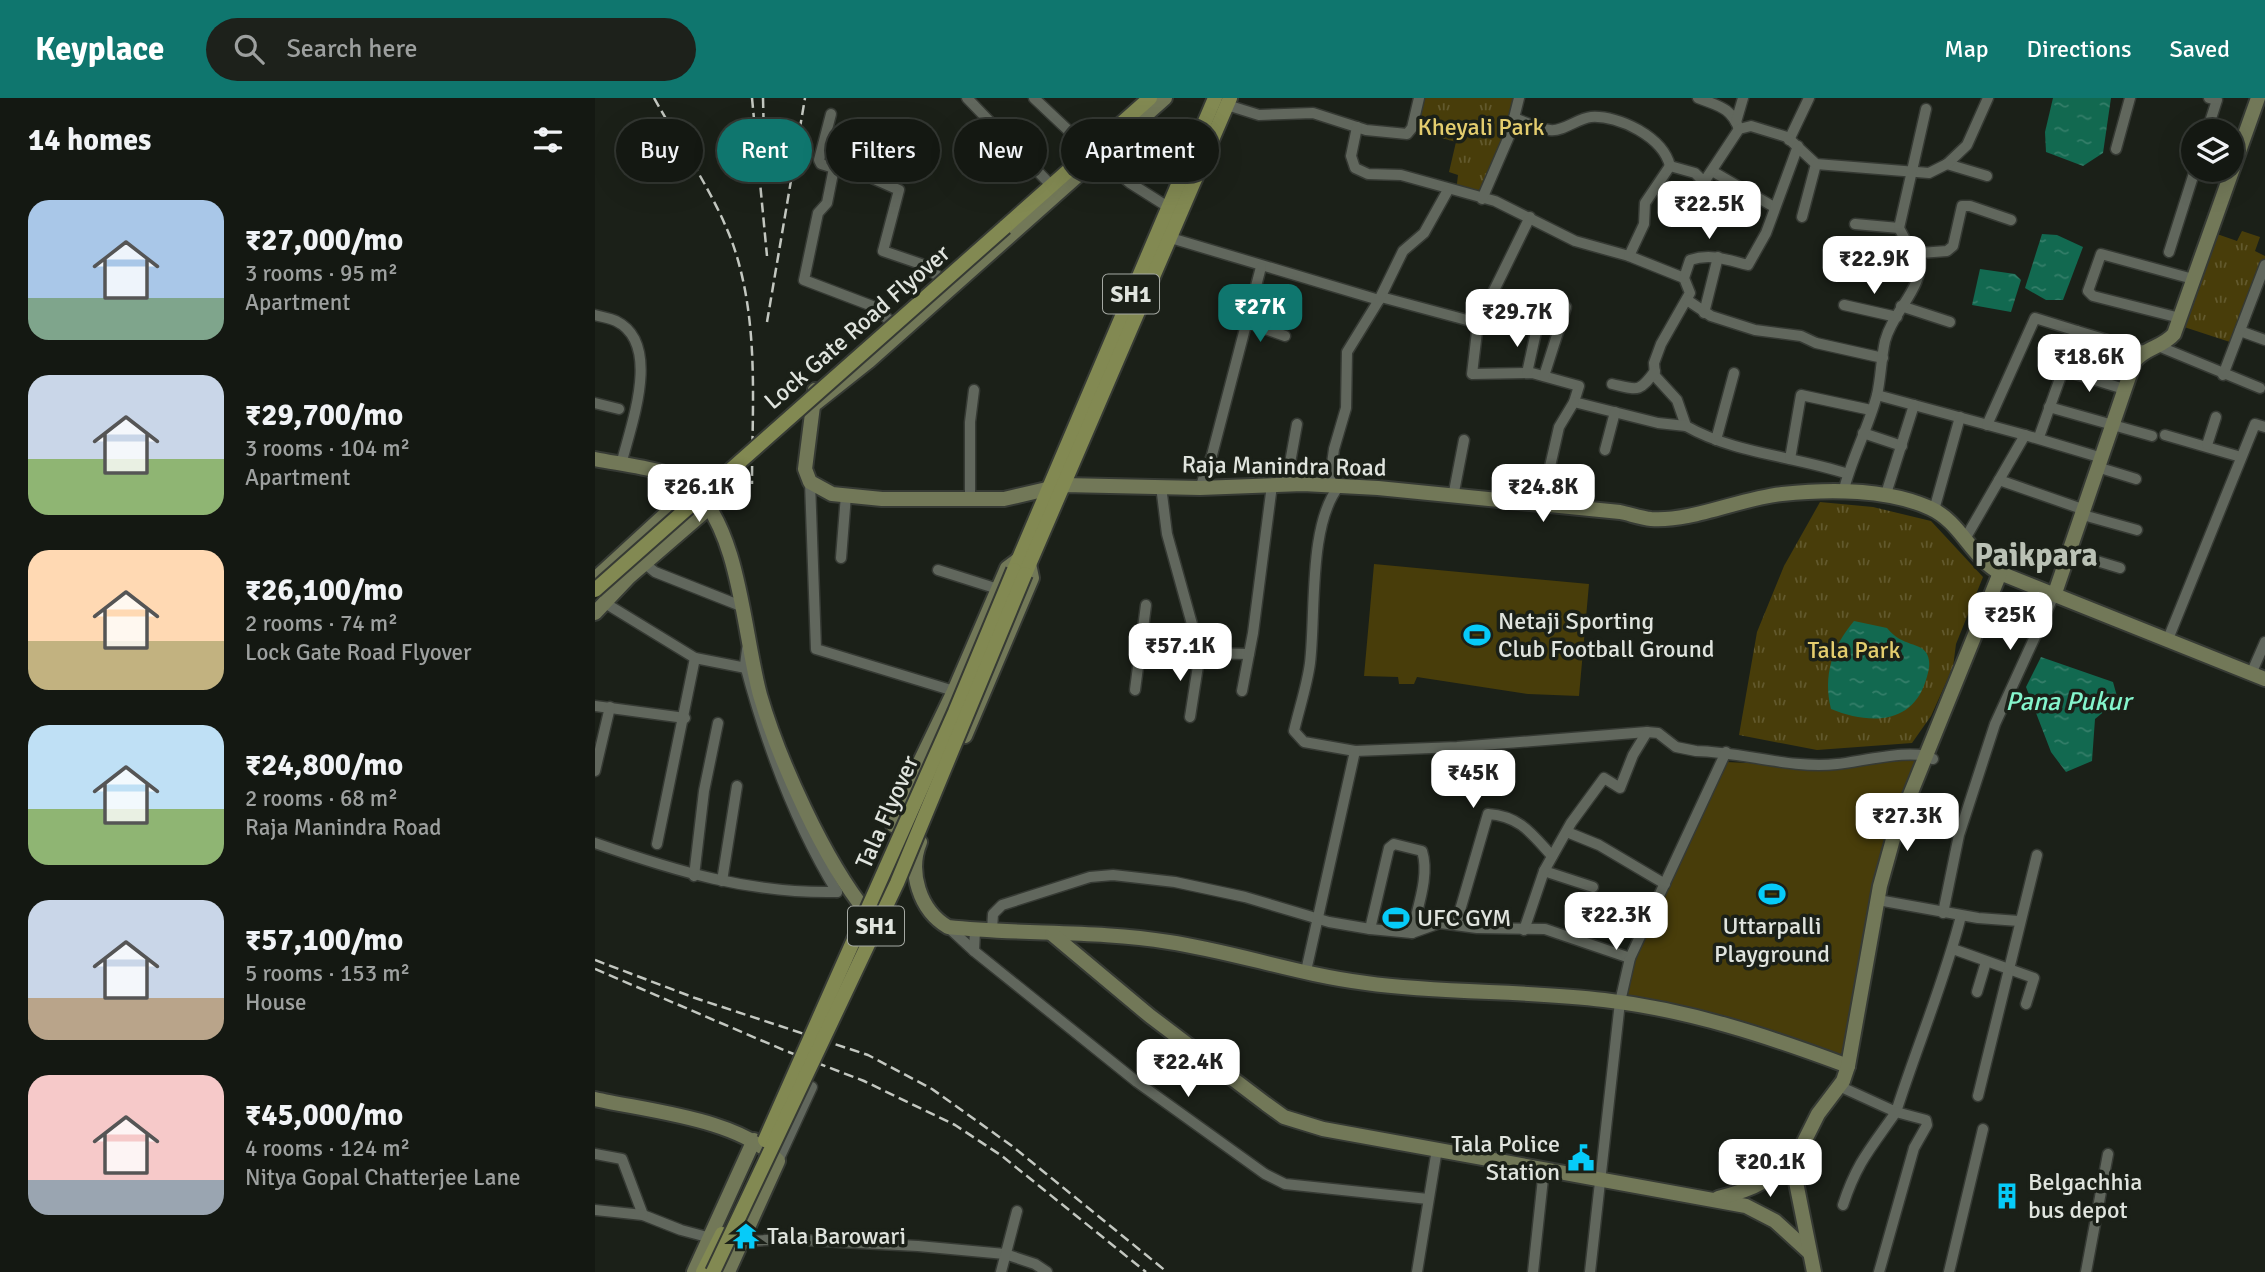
<!DOCTYPE html>
<html lang="en">
<head>
<meta charset="utf-8">
<style>
	body { margin:0; font-family:Signika,sans-serif; background:#1d211b; color:#f1f3f6; height:100vh; display:flex; flex-direction:column; font-size:26px; white-space:nowrap }
	* { box-sizing:border-box; margin:0 }
	p { font-size:23px; color:#9da09f }
	.icon { flex:none; width:38px; height:38px; fill:none; stroke:currentColor; stroke-width:2; stroke-linecap:round; stroke-linejoin:round }
	.map { position:relative; flex:1; overflow:hidden }
	.sheet { display:flex; flex-direction:column; background:#141812; width:595px }
	.sheet>* { flex:none }
	.top-card { position:absolute; left:21px; top:21px; width:665px; height:63px; display:flex; gap:14px }
	.tools { position:absolute; left:1586px; top:21px; display:grid; gap:14px }
	.tools a { display:grid; place-items:center; width:63px; height:63px; border-radius:50%; background:#141812; box-shadow:0 7px 28px #0002,0 0 0 2px #333732; font-size:35px }
	.price { position:absolute; translate:-50% -60px; padding:0 16px; border-radius:14px; background:#fff; color:#222; font-size:23px; line-height:46px; filter:drop-shadow(0 2px 4px #0008) }
	.price::after { content:''; position:absolute; left:50%; top:42px; width:21px; height:16px; margin-left:-10px; background:inherit; clip-path:polygon(0 0,100% 0,50% 100%) }
	.price.selected { background:#0f766e; color:#fff }
	ul { padding:0; list-style:none }
	li { display:flex; align-items:center; gap:21px; height:175px; padding:0 28px }
	li span { display:grid; place-items:center; flex:none; width:196px; height:140px; border-radius:21px; color:#555 }
	li>.icon { margin-inline-start:auto }
	span .icon { width:84px; height:84px; fill:#fffc; stroke-width:1 }
	li b { font-size:30px }
	h2 { display:flex; justify-content:space-between; align-items:center; height:84px; padding:0 28px; font-size:30px }
	.tag { padding:0 24px; border-radius:32px; background:#141812; box-shadow:0 7px 28px #0002,0 0 0 2px #333732; font-size:24px; line-height:63px }
	.tag.selected { background:#0f766e; color:#fff }
	header { display:flex; align-items:center; gap:42px; box-sizing:border-box; height:98px; padding:0 35px; background:#0f766e; color:#fff }
	header strong { font-size:33px }
	nav { display:flex; gap:38px; margin-inline-start:auto; font-size:24px }
	.search { width:490px; height:63px; background:#1d211b; display:flex; align-items:center; gap:18px; box-sizing:border-box; padding:0 24px; border-radius:38px; color:#9da09f; font-size:26px }
	main { display:flex; flex:1; min-height:0 }
	.map>svg:first-child { display:block }
	.green { fill:#483d0a }
	.park { fill:url(#park-tufts) }
	.water { fill:url(#water-ripples) }
	.lines { fill:none; stroke-linecap:round; stroke-linejoin:round }
	.street-casing { stroke:#363a34; stroke-width:13 }
	.secondary-casing { stroke:#363a34; stroke-width:18 }
	.primary-casing { stroke:#363a34; stroke-width:18 }
	.street { stroke:#61675d; stroke-width:10 }
	.secondary { stroke:#727858; stroke-width:14 }
	.primary { stroke:#828952; stroke-width:14 }
	.rail { stroke:#c3c7c0; stroke-width:2.5; stroke-dasharray:10 5; stroke-linecap:butt }
	.primary-bridge-casing { stroke:#363a34; stroke-width:18; stroke-linecap:butt }
	.primary-bridge { stroke:#828952; stroke-width:14 }
	.labels { text-anchor:middle; stroke-width:7; stroke-linejoin:round; paint-order:stroke }
	.shield { fill:#1b2018; stroke:#a5a9a3; stroke-width:2 }
	.shield-label { font-size:23px; font-weight:bold; fill:#e0e4de }
	.park-label { font-size:24px; fill:#e4cd6e; stroke:#1b2018 }
	.street-label { font-size:24px; fill:#e0e4de; stroke:#1b2018 }
	.poi-label { font-size:24px; fill:#e0e4de; stroke:#1b2018; text-anchor:start }
	.water-label { font-size:26px; font-style:italic; fill:#85f5cd; stroke:#1b2018 }
	.district-label { font-size:32px; font-weight:bold; fill:#bac1b5; stroke:#1b2018 }
</style>
</head>
<body>
<header>
<strong>Keyplace</strong>
<div class="search"><svg class="icon" aria-label="search" viewBox="0 0 24 24"><circle cx="10" cy="10" r="6"/><path d="M15 15l6 6"/></svg>Search here</div>
<nav><a>Map</a><a>Directions</a><a>Saved</a></nav>
</header>
<main>
<section class="sheet">
<h2>14 homes<svg class="icon" aria-label="filters" viewBox="0 0 24 24"><path d="M4 7h16M4 17h16"/><circle cx="9" cy="7" r="2"/><circle cx="15" cy="17" r="2"/></svg></h2>
<ul>
<li><span style="background:linear-gradient(#a9c7e8 70%,#7fa58c 0)"><svg class="icon" aria-label="home" viewBox="0 0 24 24"><path d="M3 11l9-7 9 7M6 9v11h12V9"/></svg></span><div><b>₹27,000/mo</b><p>3 rooms · 95 m²</p><p>Apartment</p></div></li>
<li><span style="background:linear-gradient(#c9d6e8 60%,#8fb573 0)"><svg class="icon" aria-label="home" viewBox="0 0 24 24"><path d="M3 11l9-7 9 7M6 9v11h12V9"/></svg></span><div><b>₹29,700/mo</b><p>3 rooms · 104 m²</p><p>Apartment</p></div></li>
<li><span style="background:linear-gradient(#ffd9b3 65%,#c2b280 0)"><svg class="icon" aria-label="home" viewBox="0 0 24 24"><path d="M3 11l9-7 9 7M6 9v11h12V9"/></svg></span><div><b>₹26,100/mo</b><p>2 rooms · 74 m²</p><p>Lock Gate Road Flyover</p></div></li>
<li><span style="background:linear-gradient(#bfe0f5 60%,#8fb573 0)"><svg class="icon" aria-label="home" viewBox="0 0 24 24"><path d="M3 11l9-7 9 7M6 9v11h12V9"/></svg></span><div><b>₹24,800/mo</b><p>2 rooms · 68 m²</p><p>Raja Manindra Road</p></div></li>
<li><span style="background:linear-gradient(#c9d6e8 70%,#b9a48a 0)"><svg class="icon" aria-label="home" viewBox="0 0 24 24"><path d="M3 11l9-7 9 7M6 9v11h12V9"/></svg></span><div><b>₹57,100/mo</b><p>5 rooms · 153 m²</p><p>House</p></div></li>
<li><span style="background:linear-gradient(#f6c9c9 75%,#9aa5b1 0)"><svg class="icon" aria-label="home" viewBox="0 0 24 24"><path d="M3 11l9-7 9 7M6 9v11h12V9"/></svg></span><div><b>₹45,000/mo</b><p>4 rooms · 124 m²</p><p>Nitya Gopal Chatterjee Lane</p></div></li>
</ul>
</section>
<div class="map">
<svg width="1670" height="1174" viewBox="0 0 1670 1174">
	<defs>
		<pattern id="park-tufts" width="24" height="20" patternUnits="userSpaceOnUse" patternTransform="scale(1.75)"><rect width="24" height="20" fill="#483d0a"/><path d="M3 7l-1-3M5 7V3M7 7l1-3M15 17l-1-3M17 17v-4M19 17l1-3" fill="none" stroke="#62592d"/></pattern>
		<pattern id="water-ripples" width="26" height="14" patternUnits="userSpaceOnUse" patternTransform="scale(1.75)"><rect width="26" height="14" fill="#126950"/><path d="M2 4q2-2 4 0t4 0M15 11q2-2 4 0t4 0" fill="none" stroke="#347e69"/></pattern>
	</defs>
	<rect width="100%" height="100%" fill="#1b2018"/>
	<g class="green">
		<path d="M779,466L994,486L984,598L933,596L822,579L819,586H804L803,579L769,578Z"/>
		<path d="M1330,656L1308,700L1250,952L1245,959L1030,898L1038,861L1132,664C1199,667 1264,673 1330,656Z"/>
	</g>
	<g class="park">
		<path d="M828,0H924L887,101L861,94L863,77L854,74L861,44L821,33Z"/>
		<path d="M1647,133L1665,139L1660,153L1670,158V163L1641,246L1583,227L1622,136L1642,143Z"/>
		<path d="M1225,404L1278,409L1336,423L1388,479L1361,546L1358,569L1336,618L1317,645L1222,652L1144,637L1162,534L1189,468Z"/>
	</g>
	<g class="water">
		<path d="M1458,0H1516L1508,55L1488,68L1451,54L1450,34Z"/>
		<path d="M1447,136L1462,137L1488,149L1468,202H1451L1430,190Z"/>
		<path d="M1385,171L1420,176L1426,182L1416,214L1377,207Z"/>
		<path d="M1259,523L1292,530C1307,549 1326,544 1332,556C1336,565 1334,572 1331,582C1317,628 1273,626 1236,611C1228,578 1237,549 1259,523Z"/>
		<path d="M1446,559L1518,584L1523,602L1500,621L1497,663L1471,674L1456,654L1431,589Z"/>
	</g>
	<g class="lines">
		<g class="street-casing">
			<g id="street">
				<path d="M372,0L453,84"/>
				<path d="M439,0L492,50"/>
				<path d="M1103,0C1123,8 1136,9 1144,31"/>
				<path d="M632,7L664,17L718,15L771,32L812,36L817,30L824,0"/>
				<path d="M236,16L224,62L226,66L239,70"/>
				<path d="M919,20C930,24 944,31 955,32C968,34 983,20 996,19C1024,17 1068,39 1075,68"/>
				<path d="M1141,24L1148,0"/>
				<path d="M762,29L756,58L760,70L773,76L806,77L900,103L980,143L1034,158L1089,180L1095,195L1066,246L1059,265L1060,278L1082,302L1091,328C1140,356 1200,358 1253,376"/>
				<path d="M1612,33L1622,2L1614,0"/>
				<path d="M1194,42L1214,0"/>
				<path d="M1521,51L1535,0"/>
				<path d="M504,58L535,85L573,109"/>
				<path d="M1352,66L1392,78"/>
				<path d="M1117,73L1179,109"/>
				<path d="M887,101L915,36L924,0"/>
				<path d="M1207,119L1221,66"/>
				<path d="M1260,126L1304,130"/>
				<path d="M569,138L784,202"/>
				<path d="M1574,154L1600,72"/>
				<path d="M1325,155L1352,153L1358,148L1367,108H1375L1416,122"/>
				<path d="M1034,158L1049,126L1050,105L1075,68L1100,75L1109,84L1144,31L1156,28L1192,39L1221,66L1334,75L1352,66L1372,47L1393,0"/>
				<path d="M1089,180L1095,162C1116,155 1133,162 1153,167L1171,135L1203,48"/>
				<path d="M786,199L883,225L877,276L937,275L984,288L979,304L1063,325L1091,328"/>
				<path d="M1092,202L1116,218L1160,232L1206,238L1221,245L1288,260"/>
				<path d="M1249,207L1302,219"/>
				<path d="M1306,208L1355,224"/>
				<path d="M1109,215L1123,159"/>
				<path d="M0,217C7,219 15,220 21,223C68,246 35,329 26,367"/>
				<path d="M1585,220L1498,198L1493,193L1506,156L1598,181"/>
				<path d="M295,223L280,209L209,182L223,115L232,105L239,70L268,76L304,92L288,153L329,167L344,179"/>
				<path d="M651,224L690,238"/>
				<path d="M883,225L935,119"/>
				<path d="M1645,233L1670,242"/>
				<path d="M1563,248L1665,290"/>
				<path d="M1468,272L1529,291"/>
				<path d="M932,275L941,234"/>
				<path d="M1628,277L1670,167"/>
				<path d="M949,278L971,209"/>
				<path d="M1017,286C1043,292 1044,295 1060,273"/>
				<path d="M1282,297L1430,337"/>
				<path d="M0,305L24,311"/>
				<path d="M1454,309L1557,338"/>
				<path d="M1392,327L1440,220L1482,233"/>
				<path d="M1268,335L1307,348"/>
				<path d="M1570,337L1646,359"/>
				<path d="M1444,339L1482,233L1549,253"/>
				<path d="M1121,342L1139,275"/>
				<path d="M1612,347L1621,319"/>
				<path d="M1010,352L1020,314"/>
				<path d="M1195,361L1206,297L1276,312"/>
				<path d="M1502,369L1541,381"/>
				<path d="M1404,382L1490,412"/>
				<path d="M215,384L221,551L359,593"/>
				<path d="M691,387L702,326"/>
				<path d="M566,388L572,436L605,555L595,619"/>
				<path d="M734,388L739,351L751,310L752,254L784,202L808,153L829,135L853,92"/>
				<path d="M744,388C713,427 721,515 715,565C712,588 704,611 699,633L709,644L760,653L862,649L1052,634L1063,635L1081,649L1101,653C1148,654 1195,671 1242,666C1265,664 1320,649 1338,661"/>
				<path d="M605,390L617,357L666,169"/>
				<path d="M1248,395C1256,361 1273,331 1282,297C1286,279 1286,261 1290,243C1299,210 1330,191 1325,155L1313,147L1304,130L1331,11"/>
				<path d="M858,399L869,342"/>
				<path d="M1290,399L1319,307"/>
				<path d="M375,401V324L379,292"/>
				<path d="M946,408L964,329L979,304"/>
				<path d="M1339,412L1365,319"/>
				<path d="M1488,417L1542,432"/>
				<path d="M1370,441L1430,337L1504,359"/>
				<path d="M1475,455L1525,470"/>
				<path d="M246,460L251,397"/>
				<path d="M49,465L60,474L146,508"/>
				<path d="M343,472L403,491"/>
				<path d="M10,505L100,560L151,570"/>
				<path d="M1573,541L1660,326L1670,329"/>
				<path d="M546,543L601,550"/>
				<path d="M152,551L150,567C171,646 199,724 242,794"/>
				<path d="M605,555L654,556"/>
				<path d="M1656,576L1670,544"/>
				<path d="M540,592L551,507"/>
				<path d="M647,593L658,535L677,387"/>
				<path d="M0,608L90,620"/>
				<path d="M0,673L15,609"/>
				<path d="M972,734L1004,747L1070,786"/>
				<path d="M0,745C80,773 156,796 242,794"/>
				<path d="M62,746L100,560"/>
				<path d="M949,773L998,789"/>
				<path d="M99,778L109,693L123,625"/>
				<path d="M127,783L142,688"/>
				<path d="M1283,802L1383,820L1424,823"/>
				<path d="M1348,815L1364,737L1400,626L1460,495"/>
				<path d="M861,826L893,716C925,718 937,736 957,758"/>
				<path d="M353,829L379,853"/>
				<path d="M775,831L794,750L799,746L827,753C835,778 822,810 817,835"/>
				<path d="M380,832L379,853L542,984L670,1076L690,1086L833,1101"/>
				<path d="M397,832L398,816L407,807L495,779L518,777L580,784L650,799L734,824L775,831L817,835L845,825L882,830L950,831L1035,860"/>
				<path d="M929,832L949,773L976,725L1009,680L1025,690L1038,657L1052,634"/>
				<path d="M1358,851L1439,880L1431,906"/>
				<path d="M711,873L760,653"/>
				<path d="M1382,894L1391,864"/>
				<path d="M1244,988L1301,1014C1322,948 1349,885 1366,818"/>
				<path d="M1383,998L1442,757"/>
				<path d="M0,1056L27,1061L48,1117L86,1132L116,1140"/>
				<path d="M183,1063L217,989"/>
				<path d="M1248,1107C1262,1064 1276,1050 1301,1014L1331,1022L1332,1027L1319,1050L1284,1174"/>
				<path d="M0,1112L48,1117"/>
				<path d="M144,1148L157,1143L188,1141L323,1148L410,1156L440,1166L452,1174"/>
				<path d="M406,1174L422,1113"/>
				<path d="M822,1174L842,1051"/>
				<path d="M938,1174L949,1071"/>
				<path d="M995,1174L1025,904L1035,860L1131,654"/>
				<path d="M1354,1174L1388,1031"/>
				<path d="M1491,1174L1513,1056"/>
			</g>
		</g>
		<g class="secondary-casing">
			<g id="secondary">
				<path d="M220,292L210,371L215,384L237,396L287,401H409L469,387L605,390L708,386L783,390L1025,414C1035,416 1046,420 1056,421C1097,424 1146,400 1187,396C1234,391 1293,391 1335,410C1366,424 1375,458 1405,475L1670,581"/>
				<path d="M216,309L274,263L570,0"/>
				<path d="M0,361C28,367 81,371 100,391C146,439 148,534 165,597C184,662 229,762 272,815"/>
				<path d="M0,481L99,390"/>
				<path d="M1460,495L1539,264C1550,249 1567,250 1579,236L1663,0"/>
				<path d="M0,515L34,479L115,409"/>
				<path d="M370,638L437,480L434,466"/>
				<path d="M320,736L298,727L297,722L359,593L412,470L424,461"/>
				<path d="M325,744C313,773 324,812 353,829C427,837 501,832 574,844C640,854 705,877 771,885C850,896 930,892 1009,902C1094,912 1173,938 1253,968"/>
				<path d="M457,836L555,918L671,1006L689,1019L728,1031L1151,1108L1180,1123L1214,1154"/>
				<path d="M0,1001C53,1013 146,1021 183,1063L133,1174"/>
				<path d="M1123,1100C1160,1091 1178,1082 1202,1052"/>
				<path d="M99,1174L159,1042"/>
				<path d="M1219,1174L1200,1079L1201,1060L1223,1016L1248,983L1253,968L1285,788L1300,734L1405,475"/>
			</g>
		</g>
		<g class="primary-casing">
			<g id="primary">
				<path d="M410,129L555,0"/>
				<path d="M419,472L620,0"/>
				<path d="M430,476L635,0"/>
				<path d="M108,1174L127,1136"/>
			</g>
		</g>
		<use href="#street" class="street"/>
		<use href="#secondary" class="secondary"/>
		<use href="#primary" class="primary"/>
		<g class="rail">
			<path d="M59,0C85,46 117,92 136,141C165,219 157,305 157,386"/>
			<path d="M157,0L172,158"/>
			<path d="M168,0L169,42"/>
			<path d="M172,224L210,0"/>
			<path d="M0,862L100,900L273,957L337,991L417,1048L572,1174"/>
			<path d="M0,871L191,953L269,983L360,1027L407,1058L551,1174"/>
		</g>
		<g class="primary-bridge-casing">
			<g id="primary-bridge">
				<path d="M0,492L410,129"/>
				<path d="M170,1042L360,614L419,472"/>
				<path d="M118,1174L302,785L430,476"/>
			</g>
		</g>
		<use href="#primary-bridge" class="primary-bridge"/>
	</g>
	<defs>
		<g id="stadium-bare" transform="scale(2.1)"><path d="M0-5a6.5 5 0 1 0 0 10a6.5 5 0 1 0 0-10ZM-3.5-1.8h7v3.6h-7Z" fill="#06cbf9" stroke="#1b2018" stroke-width="2.5" paint-order="stroke"/></g>
		<g id="civic-bare" transform="scale(2.1)"><path d="M-.6-6.5H3V-4.5H.6V-3L4-1V1h2V6H-6V1h2V-1L-.6-3ZM-1.2 2.5V6h2.4V2.5Z" fill="#06cbf9" stroke="#1b2018" stroke-width="2.5" paint-order="stroke"/></g>
		<g id="building-bare" transform="scale(2.1)"><path d="M-4-6H4V6H1V3H-1V6H-4ZM-2.5-4.3h1.7v1.8h-1.7ZM.8-4.3h1.7v1.8H.8ZM-2.5-1h1.7V.8h-1.7ZM.8-1h1.7V.8H.8Z" fill="#06cbf9" stroke="#1b2018" stroke-width="2.5" paint-order="stroke"/></g>
		<g id="temple-bare" transform="scale(2.1)"><path d="M0-6L5-2H3V0L6.5 2.5H4V6H1.5V3h-3V6H-4V2.5H-6.5L-3 0V-2H-5Z" fill="#06cbf9" stroke="#1b2018" stroke-width="2.5" paint-order="stroke"/></g>
	</defs>
	<g fill-rule="evenodd">
		<use href="#stadium-bare" x="882" y="537"/>
		<use href="#stadium-bare" x="1177" y="796"/>
		<use href="#stadium-bare" x="801" y="820"/>
		<use href="#civic-bare" x="986" y="1060"/>
		<use href="#building-bare" x="1412" y="1098"/>
		<use href="#temple-bare" x="151" y="1138"/>
	</g>
	<g class="labels">
		<g class="shield">
			<rect x="508" y="176.5" width="56" height="39" rx="5"/>
			<rect x="253" y="808.5" width="56" height="39" rx="5"/>
		</g>
		<g class="shield-label">
			<text x="536" y="204">SH1</text>
			<text x="281" y="836">SH1</text>
		</g>
		<g class="park-label">
			<text x="886" y="37">Kheyali Park</text>
			<text x="1259" y="560">Tala Park</text>
		</g>
		<g class="street-label">
			<text transform="translate(262 229) rotate(-41)" y="8">Lock Gate Road Flyover</text>
			<text transform="translate(689 368) rotate(1)" y="8">Raja Manindra Road</text>
			<text transform="translate(292 714) rotate(-66)" y="8">Tala Flyover</text>
		</g>
		<g class="poi-label">
			<text x="903" y="531">Netaji Sporting<tspan x="903" dy="28">Club Football Ground</tspan></text>
			<text x="822" y="828">UFC GYM</text>
			<text x="1177" y="836" text-anchor="middle">Uttarpalli<tspan x="1177" dy="28">Playground</tspan></text>
			<text x="965" y="1054" text-anchor="end">Tala Police<tspan x="965" dy="28">Station</tspan></text>
			<text x="1433" y="1092">Belgachhia<tspan x="1433" dy="28">bus depot</tspan></text>
			<text x="172" y="1146">Tala Barowari</text>
		</g>
		<g class="water-label">
			<text x="1473" y="612">Pana Pukur</text>
		</g>
		<g class="district-label">
			<text x="1441" y="468">Paikpara</text>
		</g>
	</g>
</svg>
<div class="tools">
<a><svg class="icon" aria-label="layers" viewBox="0 0 24 24"><path d="M12 4l9 5-9 5-9-5zM3 14l9 5 9-5"/></svg></a>
</div>
<b class="price" style="left:1114px;top:143px">₹22.5K</b>
<b class="price" style="left:1279px;top:198px">₹22.9K</b>
<b class="price selected" style="left:665px;top:246px">₹27K</b>
<b class="price" style="left:922px;top:251px">₹29.7K</b>
<b class="price" style="left:1494px;top:296px">₹18.6K</b>
<b class="price" style="left:104px;top:426px">₹26.1K</b>
<b class="price" style="left:948px;top:426px">₹24.8K</b>
<b class="price" style="left:1415px;top:554px">₹25K</b>
<b class="price" style="left:585px;top:585px">₹57.1K</b>
<b class="price" style="left:878px;top:712px">₹45K</b>
<b class="price" style="left:1312px;top:755px">₹27.3K</b>
<b class="price" style="left:1021px;top:854px">₹22.3K</b>
<b class="price" style="left:593px;top:1001px">₹22.4K</b>
<b class="price" style="left:1175px;top:1101px">₹20.1K</b>
<div class="top-card">
<a class="tag">Buy</a>
<a class="tag selected">Rent</a>
<a class="tag">Filters</a>
<a class="tag">New</a>
<a class="tag">Apartment</a>
</div>
</div>
</main>
</body>
</html>
